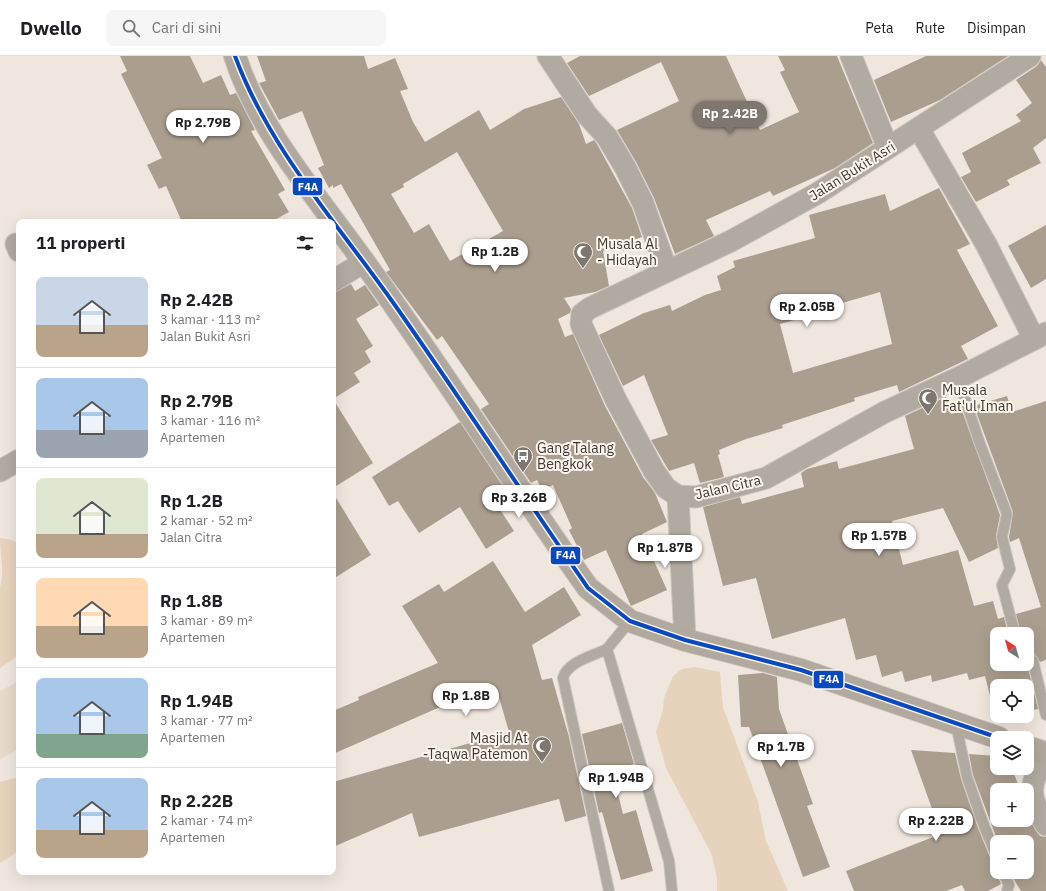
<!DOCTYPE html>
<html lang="id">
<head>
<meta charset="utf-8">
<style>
	body { margin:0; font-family:"IBM Plex Sans",sans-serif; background:#f6f6f6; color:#202124; height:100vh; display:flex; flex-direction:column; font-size:15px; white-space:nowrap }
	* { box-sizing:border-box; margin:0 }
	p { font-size:13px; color:#757577 }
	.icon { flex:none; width:22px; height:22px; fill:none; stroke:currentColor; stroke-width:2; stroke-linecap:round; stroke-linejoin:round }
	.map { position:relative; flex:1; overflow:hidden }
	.details { position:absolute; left:16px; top:163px; width:320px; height:656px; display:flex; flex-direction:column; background:#fff; border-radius:8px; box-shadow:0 4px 16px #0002 }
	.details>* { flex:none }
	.needle { width:26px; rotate:323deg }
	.controls { position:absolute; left:990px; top:571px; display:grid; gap:8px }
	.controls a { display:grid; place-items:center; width:44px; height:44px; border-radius:8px; background:#fff; box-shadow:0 4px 16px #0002; font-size:20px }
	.price { position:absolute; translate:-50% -34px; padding:0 9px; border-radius:14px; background:#fff; color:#222; font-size:13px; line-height:26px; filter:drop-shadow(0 1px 2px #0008) }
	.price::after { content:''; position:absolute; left:50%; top:24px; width:12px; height:9px; margin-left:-6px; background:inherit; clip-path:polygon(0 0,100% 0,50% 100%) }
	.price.on { background:#7d7770; color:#fff }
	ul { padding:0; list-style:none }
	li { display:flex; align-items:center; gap:12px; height:100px; padding:0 20px }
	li+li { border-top:1px solid #e0e0e0 }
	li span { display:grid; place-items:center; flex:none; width:112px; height:80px; border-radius:8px; color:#555 }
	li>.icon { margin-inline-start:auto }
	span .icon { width:48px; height:48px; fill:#fffc; stroke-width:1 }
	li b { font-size:17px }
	h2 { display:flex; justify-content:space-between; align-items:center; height:48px; padding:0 20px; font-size:17px }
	header { display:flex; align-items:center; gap:24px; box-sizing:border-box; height:56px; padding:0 20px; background:#fff; border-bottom:1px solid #e0e0e0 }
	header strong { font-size:19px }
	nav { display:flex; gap:22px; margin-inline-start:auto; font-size:14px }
	.search { width:280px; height:36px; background:#f6f6f6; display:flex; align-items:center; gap:10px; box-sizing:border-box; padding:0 14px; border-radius:8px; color:#757577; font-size:15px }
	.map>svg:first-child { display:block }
	.built { fill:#e7dacb }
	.green { fill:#e6d3bc }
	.building { fill:#aa9e8f; fill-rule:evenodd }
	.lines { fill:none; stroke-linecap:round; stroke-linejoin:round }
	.service-casing { stroke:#cac4be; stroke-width:12 }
	.minor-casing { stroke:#cac4be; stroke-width:23 }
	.secondary-casing { stroke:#cac4be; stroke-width:24 }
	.service { stroke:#b1aaa1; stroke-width:10 }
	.minor { stroke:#b1aaa1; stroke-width:21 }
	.secondary { stroke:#b1a89e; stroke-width:22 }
	.bus-1-casing { stroke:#fef6ec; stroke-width:7 }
	.bus-1 { stroke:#0849c0; stroke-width:4 }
	.labels { text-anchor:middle; stroke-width:4; stroke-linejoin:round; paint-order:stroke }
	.street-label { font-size:14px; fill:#3f3a34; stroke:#fef6ec }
	.poi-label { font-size:14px; fill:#3f3a34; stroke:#fef6ec; text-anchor:start }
	.line-badge { stroke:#fef6ec; stroke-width:1.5 }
	.badge-label { font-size:11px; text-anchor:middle; font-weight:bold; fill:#fff }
</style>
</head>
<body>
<header>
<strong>Dwello</strong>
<div class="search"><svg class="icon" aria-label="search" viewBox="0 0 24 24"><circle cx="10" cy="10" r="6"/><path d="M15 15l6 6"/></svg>Cari di sini</div>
<nav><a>Peta</a><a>Rute</a><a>Disimpan</a></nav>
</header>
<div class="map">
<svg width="1046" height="835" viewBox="0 0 1046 835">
	<rect width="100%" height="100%" fill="#efe7de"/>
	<path class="built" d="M19,625V693L0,703V635Z"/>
	<g class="green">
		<path d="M0,482L12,484L19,487V599L0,612V531C5,516 0,499 0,482Z"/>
		<path d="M695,611L720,616L723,651L758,746L766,785L788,835H717V823L712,799L666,712L656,676L663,654L664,642L673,620L682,613Z"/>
		<path d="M19,721V795L0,807V726Z"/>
	</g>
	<g class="building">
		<path d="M120,0H190L203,27L221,19L230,39L236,37L255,74L251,75L285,134L278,138L289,156L271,166H182L166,130L159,133L147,109L162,102L121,18L127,15Z"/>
		<path d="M257,0H364L368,13L395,2L408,33L400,35L413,66L425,86L479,54L490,74L524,53L561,41L579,68L586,88L594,84L597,88L632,152L642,181L603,195L609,230L595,236L564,242L571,253L570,257L558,263L565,281L573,278L605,350L643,421L655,437L667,466L642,478L667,534L631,550L606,494L584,504L569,474L572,472L553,429L542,434L537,424L531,427L481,353L489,348L442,280L437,284L386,216L390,214L341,128L333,132V129L329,132L318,112L324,109L302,55L279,64L259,27L266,25ZM457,96L503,175L450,205L429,168L414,177L391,138L404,131L403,128Z"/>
		<path d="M580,0H726L760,74L799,56L780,16L785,14L778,0H837L873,87L835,112L773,140L770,135L706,164L714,180L675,198L654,142L636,106L617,74L679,45L661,6L589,40L567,7Z"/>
		<path d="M926,0H1008L940,44L891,66L874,24Z"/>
		<path d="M1041,4L1046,11V82L1033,92L1041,107L1007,124L1010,129L976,146L961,121L971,116L962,97L1021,65L1016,59L1032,47L1016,24L1037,10Z"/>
		<path d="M939,132L970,188L957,194L998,270L961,290L968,303L899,336L897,329L854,342L855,345L782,369L783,372L746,383L719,394L720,398L718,399L724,421L700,427L694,407L669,415L651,384L668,379L644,319L623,330L599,279L644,257L670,249L672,255L705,239L721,234L717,220L735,211L733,205L815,182L809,159L885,138L890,155ZM880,236L892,288L793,317L780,268L832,253V250Z"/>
		<path d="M1046,169V223L1031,232L1008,190Z"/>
		<path d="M351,228L355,235L365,229L379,249L356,263L373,290L365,295L371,306L354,317L360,326L333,343L373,407L333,432V237Z"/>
		<path d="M1007,340L1012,356L1046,345V604L1040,606L1032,594L1027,592V578H1021L1016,558L1041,551L1019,482L1010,486L1009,481L1013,456L974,350Z"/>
		<path d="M946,341L951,358L962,355L1000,459L996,480L998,492L969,506L943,452L892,465L903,509L958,494L974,550L993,545L998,563L1004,561L1008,578H997V608H1027L1038,653L1027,655V630H997V660H1010L996,664L985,620L969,624L967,617L932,626L931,619L905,626L902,615L882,621L876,599L856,604L845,562L772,583L756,522L723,530L703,451L740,441L742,448L804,431L801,417L807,413L837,405L839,413L914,393L905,360Z"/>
		<path d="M460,366L510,441L497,449L514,475L486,493L460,451L419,477L398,445L389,450L372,421Z"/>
		<path d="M333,437L371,499L333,523Z"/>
		<path d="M493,505L525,556L564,531L581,559L532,589L542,624L552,622L569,681L586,760L565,766L559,743L419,781L412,757L333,791V726L509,676L497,634L473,641L472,637L333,698V655L359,644L358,641L438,607L402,550L439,528L444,536Z"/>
		<path d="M763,617L777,621L779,653L813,748L807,750L830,811L803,821L749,671H741L738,619Z"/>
		<path d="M622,667L634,708L612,714L623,758L636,754L653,815L621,824L602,756L599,757L582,678Z"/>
		<path d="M911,694L955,697L961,723L978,772L991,804L997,807V818L1001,828L988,835H965L962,829L946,835H854L846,815L941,778Z"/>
		<path d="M969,698L997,700V712H1012L1020,734H997V764H1027V759L1036,775L1040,780L1046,781V835H1021L1013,822L1010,816H1027V786H998L973,719Z"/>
	</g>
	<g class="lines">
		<g class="service-casing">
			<g id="service">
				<path d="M958,322L980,388L1007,458L1002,481L1010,513L1002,529L1015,578"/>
				<path d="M630,565L607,593L669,805L672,835"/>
				<path d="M607,593C593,600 567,606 563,622L609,835"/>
				<path d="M1027,598L1033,605L1046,659"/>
				<path d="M956,668L967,721L984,770L997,801"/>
				<path d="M1003,816L1009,829L1007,835"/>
			</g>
		</g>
		<g class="minor-casing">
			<g id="minor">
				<path d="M548,0L587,59L607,81L625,111L643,147L667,215"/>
				<path d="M851,0L888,92"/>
				<path d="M1030,0L818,137L731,185L590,252L582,258L581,268L616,344L654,415L666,432L678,440L696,441L766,422L885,356L958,322L1046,277"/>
				<path d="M919,73L986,188L1034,283"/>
				<path d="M16,188L19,195"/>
				<path d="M333,225L364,206"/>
				<path d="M0,415L19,404"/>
				<path d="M678,440L685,584"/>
				<path d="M1046,698C1029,730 1027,738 1046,769"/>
			</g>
		</g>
		<g class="secondary-casing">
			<g id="secondary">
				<path d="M235,0C258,74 319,143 364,206C441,313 512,425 588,532L630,565L685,584L801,614L999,682"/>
				<path d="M1027,691L1046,697"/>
			</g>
		</g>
		<use href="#service" class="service"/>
		<use href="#minor" class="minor"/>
		<use href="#secondary" class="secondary"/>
		<g class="bus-1-casing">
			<path id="bus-1" d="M235,0C269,92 336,166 392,245C459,340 522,437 588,532L630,565L685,584L801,614L999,682"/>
		</g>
		<use href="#bus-1" class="bus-1"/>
	</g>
	<defs>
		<g id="mosque-pin" transform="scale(1)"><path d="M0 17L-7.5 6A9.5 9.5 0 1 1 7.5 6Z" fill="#7d7770" stroke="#fef6ec"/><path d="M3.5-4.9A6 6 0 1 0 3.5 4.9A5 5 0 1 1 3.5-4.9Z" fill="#fff"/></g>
		<g id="bus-pin" transform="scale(1)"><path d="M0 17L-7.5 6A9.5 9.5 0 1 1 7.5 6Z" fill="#7d7770" stroke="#fef6ec"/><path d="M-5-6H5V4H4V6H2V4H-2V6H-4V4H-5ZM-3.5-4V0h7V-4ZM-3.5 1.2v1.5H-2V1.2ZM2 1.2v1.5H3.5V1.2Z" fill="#fff"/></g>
	</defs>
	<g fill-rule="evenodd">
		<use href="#mosque-pin" x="583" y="196"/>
		<use href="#mosque-pin" x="928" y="342"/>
		<use href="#bus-pin" x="523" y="400"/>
		<use href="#mosque-pin" x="542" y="690"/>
	</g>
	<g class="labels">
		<g class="street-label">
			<text transform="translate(852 115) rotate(-32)" y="5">Jalan Bukit Asri</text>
			<text transform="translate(728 431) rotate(-13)" y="5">Jalan Citra</text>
		</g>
		<g class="poi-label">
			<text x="597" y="193">Musala Al<tspan x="597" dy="16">- Hidayah</tspan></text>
			<text x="942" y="339">Musala<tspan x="942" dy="16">Fat'ul Iman</tspan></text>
			<text x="537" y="397">Gang Talang<tspan x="537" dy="16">Bengkok</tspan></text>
			<text x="528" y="687" text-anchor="end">Masjid At<tspan x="528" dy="16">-Taqwa Patemon</tspan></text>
		</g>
	</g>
	<g class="line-badge">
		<rect x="292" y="121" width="31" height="19" rx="4" fill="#0849c0"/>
		<rect x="550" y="490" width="31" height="19" rx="4" fill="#0849c0"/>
		<rect x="813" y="614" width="31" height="19" rx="4" fill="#0849c0"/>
	</g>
	<g class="badge-label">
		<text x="308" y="135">F4A</text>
		<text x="566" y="503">F4A</text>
		<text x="829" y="627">F4A</text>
	</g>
</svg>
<div class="controls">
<a><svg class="needle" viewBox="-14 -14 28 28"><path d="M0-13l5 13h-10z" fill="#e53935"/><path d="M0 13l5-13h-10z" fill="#757577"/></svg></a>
<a><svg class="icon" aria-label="locate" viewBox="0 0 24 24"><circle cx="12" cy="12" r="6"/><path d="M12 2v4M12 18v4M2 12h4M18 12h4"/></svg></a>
<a><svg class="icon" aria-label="layers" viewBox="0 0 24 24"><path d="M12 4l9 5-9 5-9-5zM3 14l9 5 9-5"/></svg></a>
<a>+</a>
<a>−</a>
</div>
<b class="price on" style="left:730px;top:79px">Rp 2.42B</b>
<b class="price" style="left:203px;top:88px">Rp 2.79B</b>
<b class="price" style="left:495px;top:217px">Rp 1.2B</b>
<b class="price" style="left:807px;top:272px">Rp 2.05B</b>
<b class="price" style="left:519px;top:463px">Rp 3.26B</b>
<b class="price" style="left:879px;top:501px">Rp 1.57B</b>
<b class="price" style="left:665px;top:513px">Rp 1.87B</b>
<b class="price" style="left:466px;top:661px">Rp 1.8B</b>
<b class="price" style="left:781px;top:712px">Rp 1.7B</b>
<b class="price" style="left:616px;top:743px">Rp 1.94B</b>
<b class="price" style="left:936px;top:786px">Rp 2.22B</b>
<section class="details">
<h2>11 properti<svg class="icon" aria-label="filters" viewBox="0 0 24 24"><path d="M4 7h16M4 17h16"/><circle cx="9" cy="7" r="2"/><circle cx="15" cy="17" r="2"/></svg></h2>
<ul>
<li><span style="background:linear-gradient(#c9d6e8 60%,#b9a48a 0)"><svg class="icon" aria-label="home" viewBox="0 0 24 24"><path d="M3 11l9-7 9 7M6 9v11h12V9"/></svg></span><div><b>Rp 2.42B</b><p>3 kamar · 113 m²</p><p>Jalan Bukit Asri</p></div></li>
<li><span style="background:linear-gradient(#a9c7e8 65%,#9aa5b1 0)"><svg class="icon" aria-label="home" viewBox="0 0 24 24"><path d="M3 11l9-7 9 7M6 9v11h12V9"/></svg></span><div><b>Rp 2.79B</b><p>3 kamar · 116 m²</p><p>Apartemen</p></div></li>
<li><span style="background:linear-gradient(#dfe7d0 70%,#b9a48a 0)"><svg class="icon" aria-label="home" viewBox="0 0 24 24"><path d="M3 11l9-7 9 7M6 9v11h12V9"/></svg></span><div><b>Rp 1.2B</b><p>2 kamar · 52 m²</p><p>Jalan Citra</p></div></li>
<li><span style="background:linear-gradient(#ffd9b3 60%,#b9a48a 0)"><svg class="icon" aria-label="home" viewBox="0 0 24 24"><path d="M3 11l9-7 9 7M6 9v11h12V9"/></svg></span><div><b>Rp 1.8B</b><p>3 kamar · 89 m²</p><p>Apartemen</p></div></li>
<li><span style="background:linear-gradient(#a9c7e8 70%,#7fa58c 0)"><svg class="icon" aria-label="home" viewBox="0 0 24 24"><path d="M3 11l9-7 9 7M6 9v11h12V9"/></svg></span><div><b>Rp 1.94B</b><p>3 kamar · 77 m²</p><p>Apartemen</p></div></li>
<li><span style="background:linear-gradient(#a9c7e8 65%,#b9a48a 0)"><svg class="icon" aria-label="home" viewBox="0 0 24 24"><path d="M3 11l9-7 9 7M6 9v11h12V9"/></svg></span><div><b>Rp 2.22B</b><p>2 kamar · 74 m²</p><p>Apartemen</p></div></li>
</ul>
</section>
</div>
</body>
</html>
